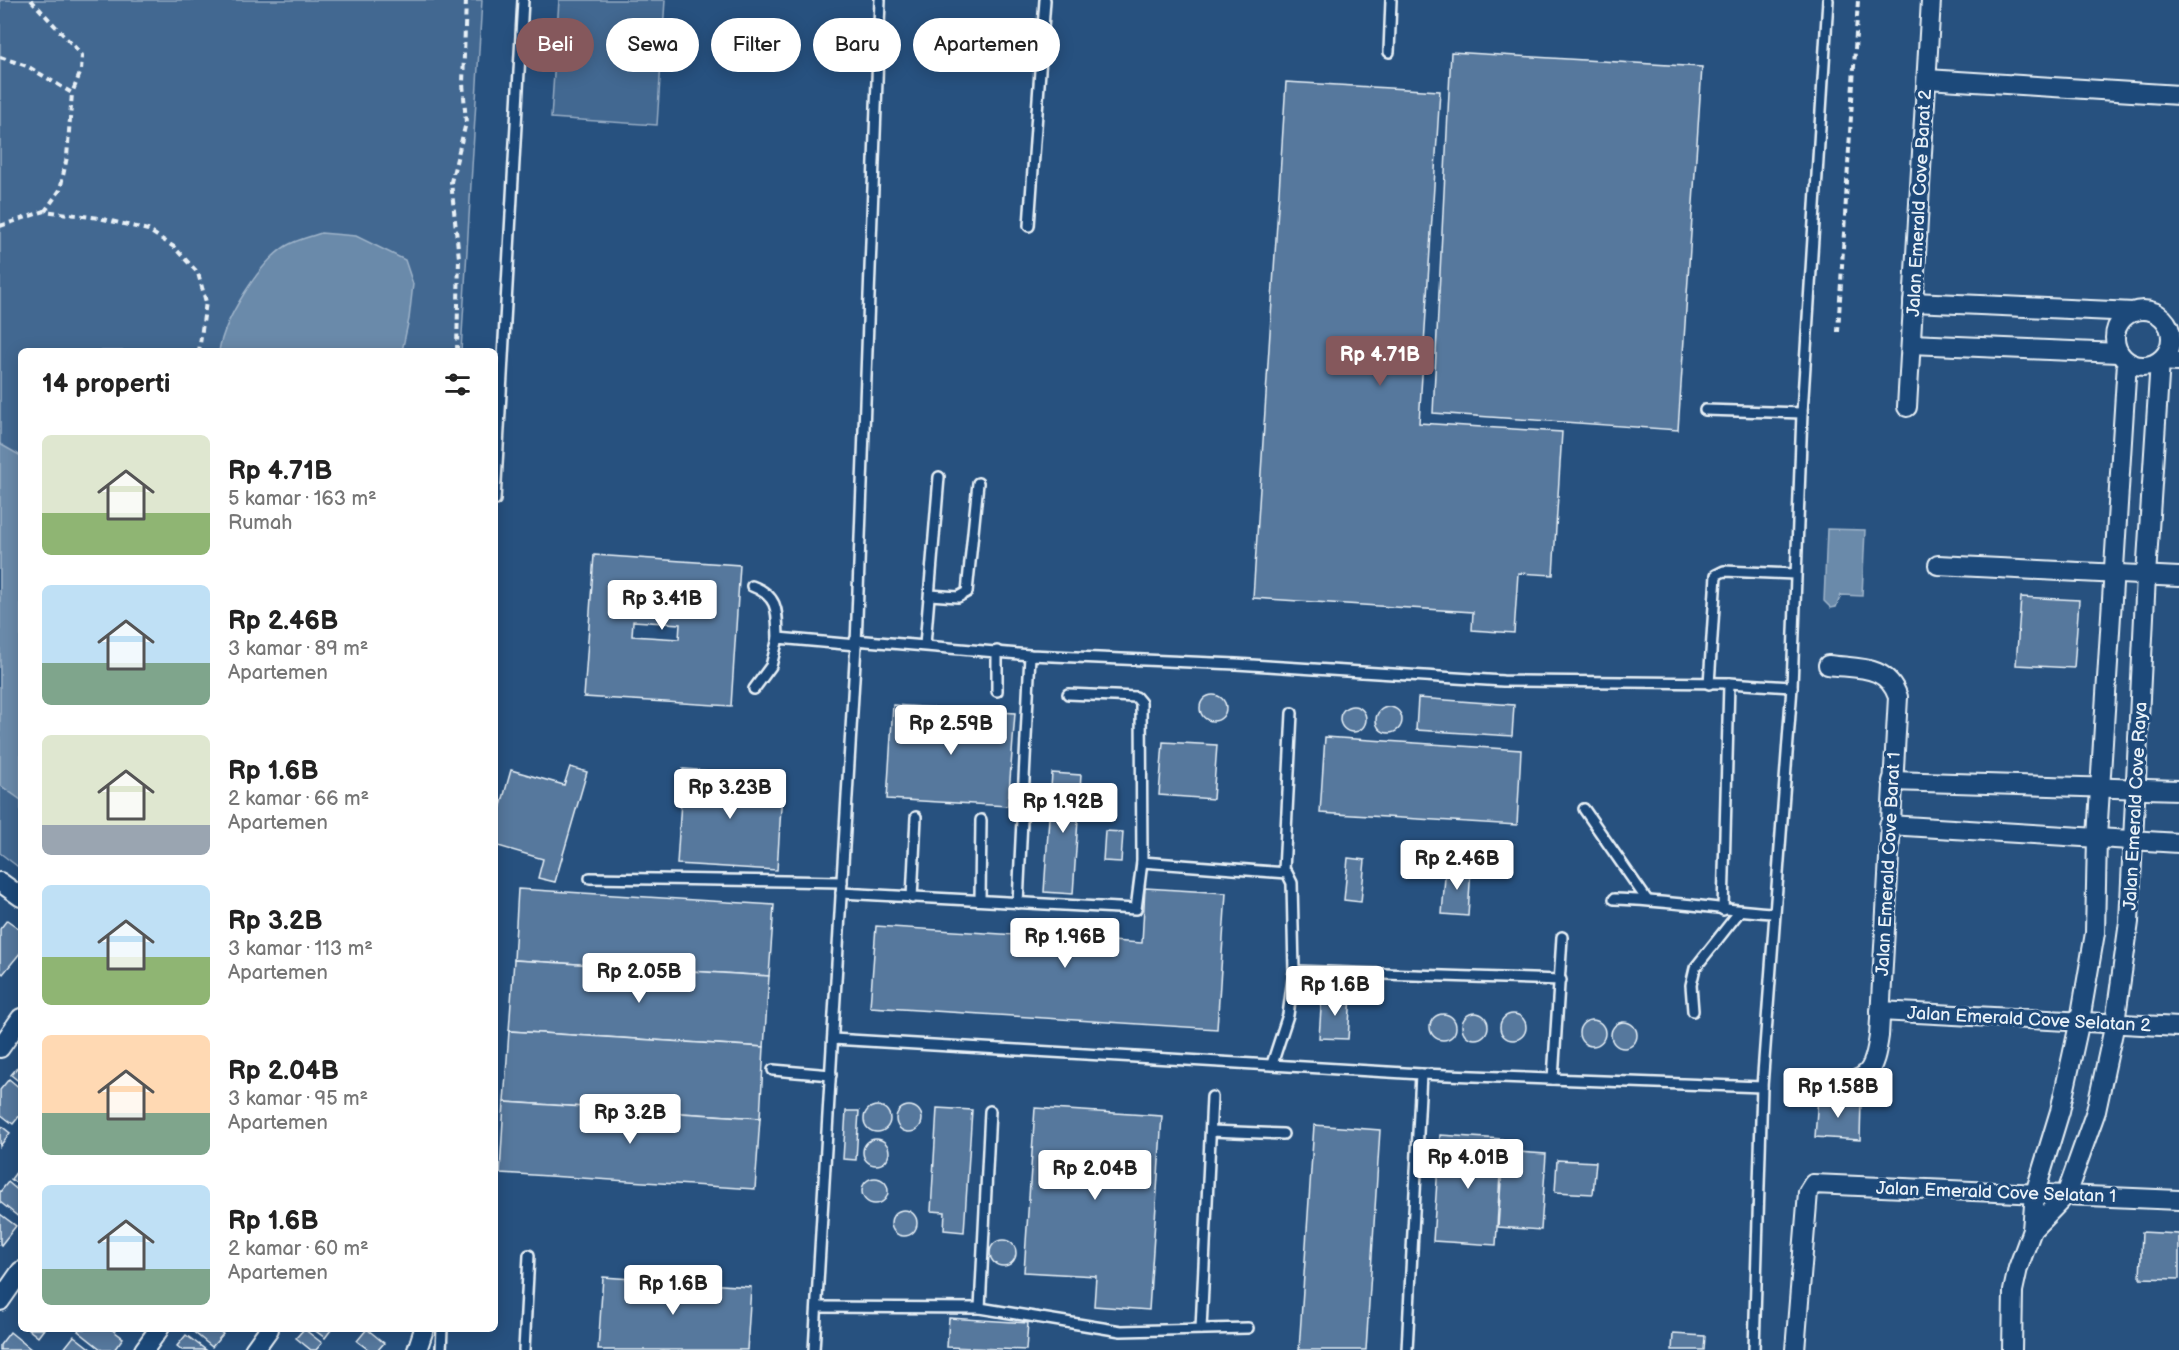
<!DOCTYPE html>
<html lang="id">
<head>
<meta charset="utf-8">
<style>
	body { margin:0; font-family:"Balsamiq Sans",sans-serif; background:#f2f2f2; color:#222; height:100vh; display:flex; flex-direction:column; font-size:22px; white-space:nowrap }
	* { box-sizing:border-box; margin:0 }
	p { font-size:20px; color:#767676 }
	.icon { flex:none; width:33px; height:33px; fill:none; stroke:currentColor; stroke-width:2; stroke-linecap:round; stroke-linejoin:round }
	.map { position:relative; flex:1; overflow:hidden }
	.panel { position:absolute; left:18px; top:348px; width:480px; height:984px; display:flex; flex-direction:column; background:#fff; border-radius:9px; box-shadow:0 3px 15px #0003 }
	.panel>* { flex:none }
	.top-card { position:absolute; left:516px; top:18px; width:570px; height:54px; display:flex; gap:12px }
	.price { position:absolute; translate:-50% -51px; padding:0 14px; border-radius:6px; background:#fff; color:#222; font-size:20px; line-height:39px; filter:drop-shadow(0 2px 3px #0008) }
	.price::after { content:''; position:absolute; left:50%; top:36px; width:18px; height:14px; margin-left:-9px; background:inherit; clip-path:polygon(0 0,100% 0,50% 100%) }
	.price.selected { background:#85585c; color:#fff }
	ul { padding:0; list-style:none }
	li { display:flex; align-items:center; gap:18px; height:150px; padding:0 24px }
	li span { display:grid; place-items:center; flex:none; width:168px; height:120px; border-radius:9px; color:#555 }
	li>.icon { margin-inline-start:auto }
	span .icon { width:72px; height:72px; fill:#fffc; stroke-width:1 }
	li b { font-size:26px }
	h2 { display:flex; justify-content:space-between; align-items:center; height:72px; padding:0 24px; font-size:26px }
	.tag { padding:0 21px; border-radius:27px; background:#fff; box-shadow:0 3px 15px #0003; font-size:21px; line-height:54px }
	.tag.selected { background:#85585c; color:#fff }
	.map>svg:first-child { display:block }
	.green { fill:#436891; stroke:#96acc4; stroke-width:1.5 }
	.water { fill:#6b8aaa; stroke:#9db3c9; stroke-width:1.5 }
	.building { fill:#57789d; stroke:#e8f1f8; stroke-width:1.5; fill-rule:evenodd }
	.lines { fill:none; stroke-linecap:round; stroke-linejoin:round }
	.service-casing { stroke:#e8f1f8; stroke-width:14 }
	.minor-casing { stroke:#e8f1f8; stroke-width:22 }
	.path { stroke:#e8f1f8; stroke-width:4; stroke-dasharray:6 4.5; stroke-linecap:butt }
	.service { stroke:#1f4a7a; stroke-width:9 }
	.minor { stroke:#1f4a7a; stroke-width:18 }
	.labels { text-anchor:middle; stroke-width:6; stroke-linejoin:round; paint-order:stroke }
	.street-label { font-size:18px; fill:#e8f1f8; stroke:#1f4a7a }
</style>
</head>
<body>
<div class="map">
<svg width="2179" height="1350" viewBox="0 0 2179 1350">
	<rect width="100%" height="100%" fill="#27517f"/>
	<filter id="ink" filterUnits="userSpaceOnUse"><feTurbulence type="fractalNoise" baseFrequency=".0167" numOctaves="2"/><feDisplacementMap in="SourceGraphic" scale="12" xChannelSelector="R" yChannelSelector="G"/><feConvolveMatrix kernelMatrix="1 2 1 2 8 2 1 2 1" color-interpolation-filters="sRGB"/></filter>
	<g filter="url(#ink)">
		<g class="green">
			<path d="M0,0H482L461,351H21V869L0,853Z"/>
			<path d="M559,0H665L657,125L551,118Z"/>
		</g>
		<g class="water">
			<path d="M321,233L356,236L405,260L413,284L409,319L402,351H219C224,320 259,263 286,246C296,240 310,237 321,233Z"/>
			<path d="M0,444L21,456V800L0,785Z"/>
			<path d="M1827,529L1865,530L1862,596L1841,595L1836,607L1831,608L1824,601Z"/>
		</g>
		<g class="building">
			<path d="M1451,52L1702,67L1678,430L1433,413Z"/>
			<path d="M1286,82L1440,91L1419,423L1562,432L1553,575L1518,573L1514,633L1472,630L1473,612L1253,598Z"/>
			<path d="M594,555L740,565L731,706L584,697ZM633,621L680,624L679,639L632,636Z"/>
			<path d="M2021,597L2079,600L2074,668L2016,665Z"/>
			<circle cx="1213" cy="708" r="13"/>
			<path d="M1418,698L1514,705L1512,736L1416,730Z"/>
			<path d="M893,705L1015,713L1008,806L887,799Z"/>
			<circle cx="1353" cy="719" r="13"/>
			<circle cx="1389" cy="720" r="13"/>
			<path d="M1325,737L1521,750L1517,825L1320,813Z"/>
			<path d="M1163,742L1217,745L1213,799L1159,795Z"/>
			<path d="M570,767L587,772L555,882L538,878L543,859L495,845V827L511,770L564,785Z"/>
			<path d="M683,769L783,776L777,870L677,864Z"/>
			<path d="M1052,773L1081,775L1073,894L1044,892Z"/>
			<path d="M1105,831L1123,832L1121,862L1103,861Z"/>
			<path d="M1348,858L1365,860L1361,902L1344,900Z"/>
			<path d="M1446,865L1471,867L1468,916L1442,914Z"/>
			<path d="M1145,888L1226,893L1217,1029L870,1007L876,926L1142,943Z"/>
			<path d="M518,889L774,905L769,976L514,960Z"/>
			<path d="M7,920L21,930V952L3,974L0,971V929Z"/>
			<path d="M514,960L769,976L764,1047L509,1031Z"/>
			<path d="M1322,994L1351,995L1348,1039L1319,1038Z"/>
			<circle cx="1475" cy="1026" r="13"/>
			<circle cx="1443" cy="1027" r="13"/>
			<circle cx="1513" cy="1027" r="13"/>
			<circle cx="1592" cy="1033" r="13"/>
			<circle cx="1624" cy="1035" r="13"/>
			<path d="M509,1031L764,1047L760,1118L504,1102Z"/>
			<path d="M21,1063V1083L11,1075Z"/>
			<path d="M9,1079L21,1089V1114L13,1124L0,1114V1090Z"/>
			<path d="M1818,1097L1861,1100L1860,1140L1815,1137Z"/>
			<path d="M504,1102L760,1118L755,1189L500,1173Z"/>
			<circle cx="877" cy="1119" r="13"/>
			<circle cx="909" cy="1119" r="13"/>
			<path d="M937,1108L972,1110L964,1232L944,1230L945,1212L931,1211Z"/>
			<path d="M1035,1108L1162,1116L1149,1310L1094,1306L1096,1276L1024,1272Z"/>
			<path d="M846,1111H859L856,1160L843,1159Z"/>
			<path d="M0,1125L10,1133L0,1146Z"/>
			<path d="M1314,1125L1380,1130L1366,1350H1299Z"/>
			<path d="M1440,1135L1502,1139L1496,1245L1433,1241Z"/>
			<circle cx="876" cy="1152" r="13"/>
			<path d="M1503,1151L1546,1154L1541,1230L1498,1227Z"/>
			<path d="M1557,1160L1596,1162L1593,1194L1555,1192Z"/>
			<path d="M21,1166V1187L11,1179Z"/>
			<circle cx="875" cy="1191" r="13"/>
			<path d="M8,1182L21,1193L20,1218L0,1202V1192Z"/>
			<circle cx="904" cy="1223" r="13"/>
			<path d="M0,1214L16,1226L1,1245L0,1244Z"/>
			<path d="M2142,1232L2179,1234V1279L2140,1278Z"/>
			<circle cx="1003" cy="1253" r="13"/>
			<path d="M603,1277L751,1287L747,1350H598Z"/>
			<path d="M949,1318L1028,1323L1026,1350L947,1347Z"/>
			<path d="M28,1329H44L38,1337Z"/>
			<path d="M79,1329H111L123,1338L114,1350H102L78,1331Z"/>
			<path d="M190,1329H217L223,1334L212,1347Z"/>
			<path d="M304,1329L322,1343L316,1350H311L296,1338Z"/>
			<path d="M313,1329H330L331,1330L325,1338Z"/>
			<path d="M367,1329L384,1343L378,1350H369L357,1341Z"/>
			<path d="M10,1332L32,1350H0V1345Z"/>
			<path d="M1673,1334L1705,1336L1704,1350H1672Z"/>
			<path d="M186,1335L206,1350H182L177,1346Z"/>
			<path d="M74,1336L92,1350H63Z"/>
		</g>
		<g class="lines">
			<g class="service-casing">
				<g id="service">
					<path d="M1389,52L1391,0"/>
					<path d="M1029,226L1045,0"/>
					<path d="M1705,410L1802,413"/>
					<path d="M495,500L523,0"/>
					<path d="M752,586C779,596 777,612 778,638"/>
					<path d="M930,595L958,597L967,592L978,483"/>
					<path d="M855,640L1030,655L1236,664L1503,681L1729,683L1792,687"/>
					<path d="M925,645L939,477"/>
					<path d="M1709,684L1716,575L1724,571L1794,574"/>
					<path d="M754,689L771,666L778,638L856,645"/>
					<path d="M997,691V651"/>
					<path d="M1584,809L1647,900"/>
					<path d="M1142,862L1287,873L1292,883L1294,971"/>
					<path d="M1284,871L1292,713"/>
					<path d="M590,878L842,882"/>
					<path d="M841,893L1136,909L1142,862L1141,703L1136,697L1068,694"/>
					<path d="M912,898L916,817"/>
					<path d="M1614,899C1668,900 1721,910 1774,913"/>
					<path d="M980,900L981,820"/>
					<path d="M1018,903L1030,655"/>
					<path d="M1723,910L1729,683"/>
					<path d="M1693,1011L1691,985L1695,968L1740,911"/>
					<path d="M833,1039L1421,1074L1762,1087"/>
					<path d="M1272,1064L1288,1015L1294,971L1561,980"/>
					<path d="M773,1070L831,1075"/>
					<path d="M1553,1079L1562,937"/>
					<path d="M1211,1131L1283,1134"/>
					<path d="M817,1307L980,1308L1121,1331L1248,1328"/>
					<path d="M980,1308L990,1111"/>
					<path d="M1201,1329L1212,1097"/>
					<path d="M441,1350L442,1329"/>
					<path d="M524,1350L529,1255"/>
					<path d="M814,1350L856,645L880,0"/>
					<path d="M1407,1350L1421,1074"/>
					<path d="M1754,1350L1762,1087L1792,687L1802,413L1828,0"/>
				</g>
			</g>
			<g class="minor-casing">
				<g id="minor">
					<path d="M1927,79L2179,95"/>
					<path d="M1913,302L2134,312"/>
					<circle cx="2143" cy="338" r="28"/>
					<path d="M1911,344L2119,353"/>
					<path d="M1907,407L1931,0"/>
					<path d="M1938,565L2179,577"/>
					<path d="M1828,665C1858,669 1887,664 1898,697L1879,1036C1874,1071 1869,1082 1831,1084"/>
					<path d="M1892,781L2179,790"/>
					<path d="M1889,825L2179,843"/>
					<path d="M0,882L21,897"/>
					<path d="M1880,1011L2179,1027"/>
					<path d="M0,1048L21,1018"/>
					<path d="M2032,1230L2066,1195L2096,1111L2115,1023L2129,922L2146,576L2160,361L2179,362"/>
					<path d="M0,1301L21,1271"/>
					<path d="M144,1350L159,1329"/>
					<path d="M254,1350L269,1329"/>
					<path d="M417,1350L424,1329"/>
					<path d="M1795,1350L1808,1192L1813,1184L2179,1200"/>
					<path d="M2012,1350L2013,1291L2018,1268L2032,1230L2035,1193L2060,1111L2080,1020L2095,933L2097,837L2127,362"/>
				</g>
			</g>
			<g class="path">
				<path d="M31,0L82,55L81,71L72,93"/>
				<path d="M0,57L27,66L72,93L67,157L60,190L45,211"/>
				<path d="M0,226L45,211L99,218L148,230L174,247L198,273L206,302L199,351"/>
				<path d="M1838,332L1858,0"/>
				<path d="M457,351L459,258L451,182L466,123L463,83L466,0"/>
			</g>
			<use href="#service" class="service"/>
			<use href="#minor" class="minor"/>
		</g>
	</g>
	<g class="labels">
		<g class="street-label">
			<text transform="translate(1919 203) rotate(-87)" y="6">Jalan Emerald Cove Barat 2</text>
			<text transform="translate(2135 806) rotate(-87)" y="6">Jalan Emerald Cove Raya</text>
			<text transform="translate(1888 864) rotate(-87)" y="6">Jalan Emerald Cove Barat 1</text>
			<text transform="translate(2029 1019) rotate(3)" y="6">Jalan Emerald Cove Selatan 2</text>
			<text transform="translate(1996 1192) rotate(2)" y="6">Jalan Emerald Cove Selatan 1</text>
		</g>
	</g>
</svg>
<b class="price selected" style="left:1380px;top:387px">Rp 4.71B</b>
<b class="price" style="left:662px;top:631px">Rp 3.41B</b>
<b class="price" style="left:951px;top:756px">Rp 2.59B</b>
<b class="price" style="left:730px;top:820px">Rp 3.23B</b>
<b class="price" style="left:1063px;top:834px">Rp 1.92B</b>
<b class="price" style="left:1457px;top:891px">Rp 2.46B</b>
<b class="price" style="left:1065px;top:969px">Rp 1.96B</b>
<b class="price" style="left:639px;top:1004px">Rp 2.05B</b>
<b class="price" style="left:1335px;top:1017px">Rp 1.6B</b>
<b class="price" style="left:1838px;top:1119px">Rp 1.58B</b>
<b class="price" style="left:630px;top:1145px">Rp 3.2B</b>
<b class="price" style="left:1468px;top:1190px">Rp 4.01B</b>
<b class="price" style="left:1095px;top:1201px">Rp 2.04B</b>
<b class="price" style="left:673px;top:1316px">Rp 1.6B</b>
<div class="top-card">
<a class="tag selected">Beli</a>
<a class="tag">Sewa</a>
<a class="tag">Filter</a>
<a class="tag">Baru</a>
<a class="tag">Apartemen</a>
</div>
<section class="panel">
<h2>14 properti<svg class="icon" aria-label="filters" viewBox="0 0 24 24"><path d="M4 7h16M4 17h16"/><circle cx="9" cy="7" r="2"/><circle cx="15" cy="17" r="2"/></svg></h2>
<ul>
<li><span style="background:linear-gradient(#dfe7d0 65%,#8fb573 0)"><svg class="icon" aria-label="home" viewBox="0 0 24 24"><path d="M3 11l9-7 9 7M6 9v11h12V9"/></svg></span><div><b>Rp 4.71B</b><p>5 kamar · 163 m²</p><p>Rumah</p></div></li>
<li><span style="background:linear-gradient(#bfe0f5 65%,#7fa58c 0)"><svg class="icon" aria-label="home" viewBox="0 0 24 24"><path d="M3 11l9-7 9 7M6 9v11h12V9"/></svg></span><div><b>Rp 2.46B</b><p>3 kamar · 89 m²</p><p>Apartemen</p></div></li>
<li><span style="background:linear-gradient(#dfe7d0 75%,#9aa5b1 0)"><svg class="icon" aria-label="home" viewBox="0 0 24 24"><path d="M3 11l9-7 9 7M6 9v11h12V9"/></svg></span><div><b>Rp 1.6B</b><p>2 kamar · 66 m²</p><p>Apartemen</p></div></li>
<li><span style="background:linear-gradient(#bfe0f5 60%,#8fb573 0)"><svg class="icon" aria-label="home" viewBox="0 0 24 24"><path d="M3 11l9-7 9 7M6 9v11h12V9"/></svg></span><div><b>Rp 3.2B</b><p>3 kamar · 113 m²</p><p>Apartemen</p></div></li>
<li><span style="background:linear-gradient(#ffd9b3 65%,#7fa58c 0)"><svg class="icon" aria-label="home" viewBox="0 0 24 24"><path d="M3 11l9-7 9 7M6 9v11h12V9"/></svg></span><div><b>Rp 2.04B</b><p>3 kamar · 95 m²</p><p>Apartemen</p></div></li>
<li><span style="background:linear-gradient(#bfe0f5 70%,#7fa58c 0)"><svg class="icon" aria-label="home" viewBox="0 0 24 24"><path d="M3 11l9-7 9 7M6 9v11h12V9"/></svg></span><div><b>Rp 1.6B</b><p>2 kamar · 60 m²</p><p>Apartemen</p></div></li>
</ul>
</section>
</div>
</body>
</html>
